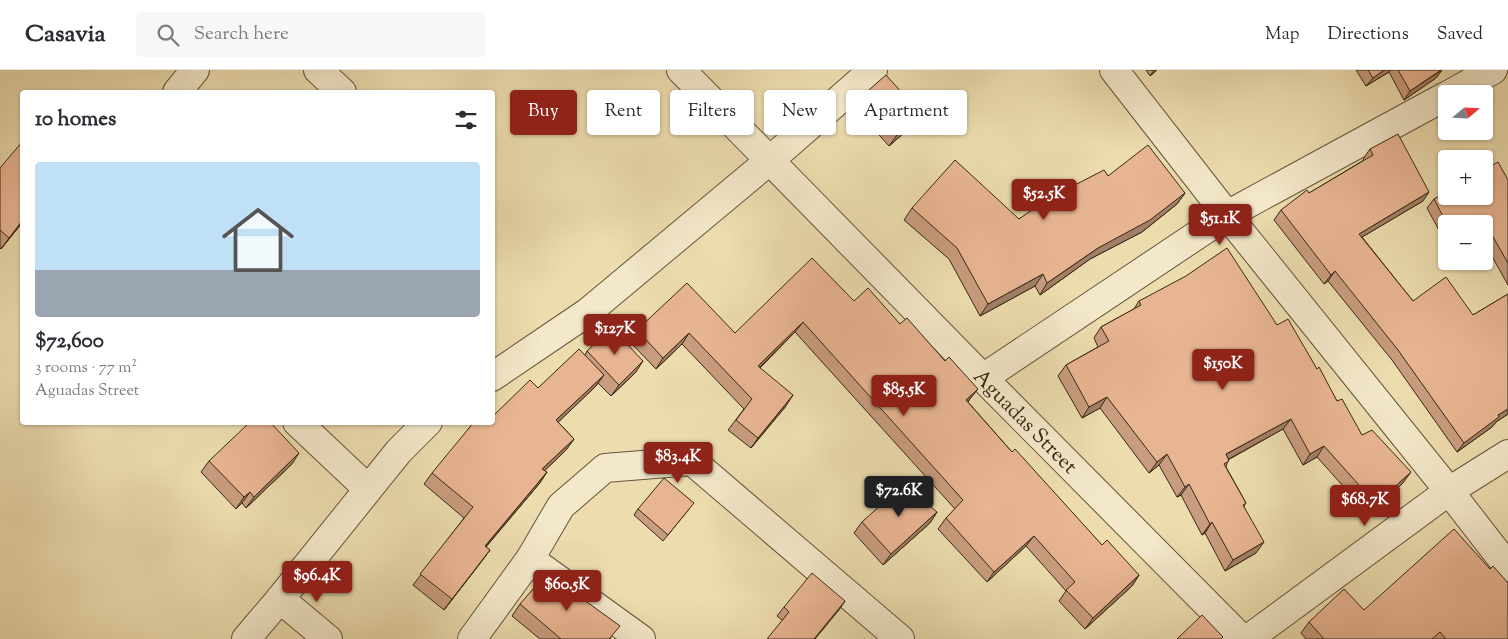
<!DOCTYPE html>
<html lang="en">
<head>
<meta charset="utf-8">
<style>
	body { margin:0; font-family:"Sorts Mill Goudy",serif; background:#f7f7f7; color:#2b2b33; height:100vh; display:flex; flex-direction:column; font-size:19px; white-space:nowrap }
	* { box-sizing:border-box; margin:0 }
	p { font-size:16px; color:#7c7c81 }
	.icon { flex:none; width:28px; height:28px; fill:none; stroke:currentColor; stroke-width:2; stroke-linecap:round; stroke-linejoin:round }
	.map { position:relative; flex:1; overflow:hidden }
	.drawer { position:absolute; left:20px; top:20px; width:475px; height:335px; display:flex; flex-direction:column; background:#fff; border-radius:5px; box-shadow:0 1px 4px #0004 }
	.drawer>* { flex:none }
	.banner { position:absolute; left:510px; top:20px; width:475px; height:45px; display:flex; gap:10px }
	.needle { width:32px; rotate:71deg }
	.tools { position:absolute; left:1438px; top:15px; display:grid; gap:10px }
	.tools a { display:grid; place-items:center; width:55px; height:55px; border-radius:5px; background:#fff; box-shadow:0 1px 4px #0004; font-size:25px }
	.price { position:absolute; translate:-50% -42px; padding:0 11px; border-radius:5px; background:#8f2418; color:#fff; font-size:16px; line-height:32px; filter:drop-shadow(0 1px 2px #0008) }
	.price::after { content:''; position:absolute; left:50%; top:30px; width:15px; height:11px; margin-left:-8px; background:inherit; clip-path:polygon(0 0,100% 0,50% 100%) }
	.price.selected { background:#222; color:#fff }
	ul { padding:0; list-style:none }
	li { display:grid; align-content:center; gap:10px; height:265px; padding:0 15px }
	li span { display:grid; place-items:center; height:155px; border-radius:5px; color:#555 }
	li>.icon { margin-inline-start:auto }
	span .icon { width:90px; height:90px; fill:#fffc; stroke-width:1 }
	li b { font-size:21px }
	h2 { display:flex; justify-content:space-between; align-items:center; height:60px; padding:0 15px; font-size:21px }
	.tag { padding:0 18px; border-radius:5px; background:#fff; box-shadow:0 1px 4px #0004; font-size:18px; line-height:45px }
	.tag.selected { background:#8f2418; color:#fff }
	header { display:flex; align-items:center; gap:30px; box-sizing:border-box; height:70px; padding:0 25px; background:#fff; border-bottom:1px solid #e1e1e2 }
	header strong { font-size:24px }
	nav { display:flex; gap:28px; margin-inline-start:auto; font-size:18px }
	.search { width:350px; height:45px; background:#f7f7f7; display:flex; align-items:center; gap:12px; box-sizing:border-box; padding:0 18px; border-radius:5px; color:#7c7c81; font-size:19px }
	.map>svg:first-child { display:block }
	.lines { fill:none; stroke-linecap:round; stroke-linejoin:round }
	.minor-casing { stroke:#65553a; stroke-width:30 }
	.minor { stroke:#f3e8ca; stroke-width:28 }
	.wall { fill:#c89c7e; stroke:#382814 }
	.shaded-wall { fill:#a27f66; stroke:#382814 }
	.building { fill:#e8b592; stroke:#382814 }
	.labels { text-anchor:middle; stroke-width:4; stroke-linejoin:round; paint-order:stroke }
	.street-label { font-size:21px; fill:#382814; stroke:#f3e8ca }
</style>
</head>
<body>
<header>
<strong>Casavia</strong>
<div class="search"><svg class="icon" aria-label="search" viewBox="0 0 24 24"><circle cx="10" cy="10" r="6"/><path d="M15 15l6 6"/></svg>Search here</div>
<nav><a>Map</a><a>Directions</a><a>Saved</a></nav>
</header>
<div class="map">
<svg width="1508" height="569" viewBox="0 0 1508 569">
	<rect width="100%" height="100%" fill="#ecdcae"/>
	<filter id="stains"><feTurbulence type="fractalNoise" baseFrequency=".004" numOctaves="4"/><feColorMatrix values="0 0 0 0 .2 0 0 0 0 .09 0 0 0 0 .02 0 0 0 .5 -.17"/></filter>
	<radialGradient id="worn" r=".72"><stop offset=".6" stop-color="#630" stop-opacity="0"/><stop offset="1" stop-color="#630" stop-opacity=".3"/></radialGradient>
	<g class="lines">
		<g class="minor-casing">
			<g id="minor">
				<path d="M318,0L342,22"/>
				<path id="s1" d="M681,0L983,308L1242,569"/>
				<path d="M1114,0L1227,145L1449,421L1508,497"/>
				<path d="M177,22L195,0"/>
				<path d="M1450,24L1493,0"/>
				<path d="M492,307L588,242L769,91L873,0"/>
				<path d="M983,308L1227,145L1446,26"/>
				<path d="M297,352L368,419"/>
				<path d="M530,489L641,569"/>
				<path d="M280,529L328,569"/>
				<path d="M246,569L280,529L399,381L428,352"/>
				<path d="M472,569L530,489L561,436L605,398L692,391L900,569"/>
				<path d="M1248,569L1449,421L1508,384"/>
			</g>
		</g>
		<use href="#minor" class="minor"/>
	</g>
	<g class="wall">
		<path d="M1146,0H1157L1150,6Z"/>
		<path d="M1356,0H1442L1436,8L1404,30L1389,2L1366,16Z"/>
		<path d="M862,26L921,44L913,55L889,76L854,37Z"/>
		<path d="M1370,79L1423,131L1362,167L1413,231L1473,245L1508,224V344L1496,352L1492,357L1457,382L1392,290L1328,211L1324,214L1274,150L1281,140L1364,90L1363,89Z"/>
		<path d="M0,98L22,153L1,179L0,178Z"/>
		<path d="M1108,106L1185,123L1177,134L1142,162L1090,189L1040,225L1035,216L980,246L949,189L904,150L912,138L1019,149L1071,117Z"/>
		<path d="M1508,110V215L1484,172V154H1446V173L1427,138L1434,129Z"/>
		<path d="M854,231L900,254L970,329L968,332L1012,382L1102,475L1139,505L1132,516L1085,559L1059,531L1066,521L1026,476L987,512L938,459L946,448L955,439L795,262L760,298L786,336L751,378L728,360L744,339L682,274L656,299L629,271L637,260L735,263Z"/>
		<path d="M1139,231L1277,255L1317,299L1337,331L1362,365L1403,413L1369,445L1317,387L1303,395L1283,359L1228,390L1226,397L1246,433L1244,436L1256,483L1225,501L1205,463L1202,465L1181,425L1177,427L1159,395L1149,403L1100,338L1082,348L1058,306L1066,295L1098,277L1094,268L1101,257L1134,239Z"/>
		<path d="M587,281L636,302L611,326L598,313L596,316L558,352L574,369L566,380L544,401L547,402L539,414L486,477L490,480L444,540L413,515L464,448L424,414L432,403L492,352L538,318L585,285Z"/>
		<path d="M209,391L292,394L246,438L242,433L236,439L201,402Z"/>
		<path d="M638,439H689L663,471L634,445Z"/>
		<path d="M937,442L930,453L883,495L854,463L862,452Z"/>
		<path d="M1490,499L1508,569H1306L1301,563L1309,552L1364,540Z"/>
		<path d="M520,534L611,569H540L512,546Z"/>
		<path d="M784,537L839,540L782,550L777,546Z"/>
	</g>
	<g class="shaded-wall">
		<path d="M1154,0H1157L1150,6Z"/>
		<path d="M1384,0H1390L1389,2L1366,16L1373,8Z"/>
		<path d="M1442,0L1436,8L1404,30L1410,21Z"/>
		<path d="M921,44L913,55L889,76L897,65Z"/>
		<path d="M1429,122L1423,131L1352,173L1359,164Z"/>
		<path d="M1185,123L1177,134L1142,162L1090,189L1040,225L1047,213L1098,178Z"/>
		<path d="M22,151V153L1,179L9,168Z"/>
		<path d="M1489,160L1484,167V162Z"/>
		<path d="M1335,201L1328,211L1324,214L1331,205Z"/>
		<path d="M1043,204L1035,216L980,246L988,234Z"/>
		<path d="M803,252L795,262L750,307L758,296Z"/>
		<path d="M689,263L682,274L656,299L663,288Z"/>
		<path d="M643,291L636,302L611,326L619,315Z"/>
		<path d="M604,305L596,316L548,362L556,350Z"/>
		<path d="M978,319L970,329L958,340L966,330Z"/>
		<path d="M793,325L786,336L751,378L758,368Z"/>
		<path d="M1107,327L1100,338L1082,348L1089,337Z"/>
		<path d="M1508,339V344L1496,352L1492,357L1457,382L1464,373L1498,345Z"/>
		<path d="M1291,349L1283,359L1218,395L1226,384Z"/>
		<path d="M574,369L566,380L535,410L542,399Z"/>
		<path d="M1324,376L1317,387L1303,395L1310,384Z"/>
		<path d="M299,383L292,394L246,438L254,427Z"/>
		<path d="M1167,384L1159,395L1149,403L1157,392Z"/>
		<path d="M547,402L539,414L477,487L485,476Z"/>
		<path d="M1411,402L1403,413L1369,445L1376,434Z"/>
		<path d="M1189,414L1181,425L1177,427L1185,417Z"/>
		<path d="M250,422L242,433L236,439L244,427Z"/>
		<path d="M937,442L930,453L883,495L891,484Z"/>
		<path d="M1212,452L1205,463L1202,465L1210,454Z"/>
		<path d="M1034,466L1026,476L987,512L994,502Z"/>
		<path d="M1264,472L1256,483L1225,501L1233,490Z"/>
		<path d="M490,480L482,491L444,540L452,529Z"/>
		<path d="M1139,505L1132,516L1085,559L1093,548Z"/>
		<path d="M845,531L839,540L815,569H814Z"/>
	</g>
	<g class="building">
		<path d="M1368,0H1384L1373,8Z"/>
		<path d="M1398,0H1441L1410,21Z"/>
		<path d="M886,5L921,44L897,65L862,26Z"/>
		<path d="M1398,64L1429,122L1359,164L1413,231L1446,207L1473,245L1508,224V339L1498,345L1499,347L1464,373L1398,280L1335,201L1331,205L1281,140L1307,120L1309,123L1373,85L1370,79Z"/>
		<path d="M22,72V151L9,168L0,160V98Z"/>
		<path d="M1148,75L1185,123L1150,150L1098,178L1047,213L1043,204L988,234L957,178L912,138L955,90L1019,149L1069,114L1071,117L1104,100L1108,106Z"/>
		<path d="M1498,92L1508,110V193L1489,160L1484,162V154H1447L1434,129L1446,122V126H1484V100Z"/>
		<path d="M1227,178L1277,255L1288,249L1317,299L1319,297L1337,331L1342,329L1362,365L1372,360L1411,402L1376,434L1324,376L1310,384L1291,349L1226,384L1229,391L1224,394L1246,433L1243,435L1264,472L1233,490L1212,452L1210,454L1189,414L1185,417L1167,384L1157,392L1107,327L1089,337L1066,295L1109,271L1101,257L1141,235L1139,231L1186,206Z"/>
		<path d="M812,188L854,231L868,218L900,254L907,248L945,291L949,287L978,319L966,330L1012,382L1015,379L1102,475L1107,470L1139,505L1093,548L1066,520L1075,512L1034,466L994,502L946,448L963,430L803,252L758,296L793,325L758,368L736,350L752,329L689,263L663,288L637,260L687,213L735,263Z"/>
		<path d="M612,258L643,291L619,315L587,281Z"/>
		<path d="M579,279L604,305L556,350L574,369L542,399L547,402L485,476L490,480L452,529L420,504L473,437L432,403L474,352H492V347L530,310L538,318Z"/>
		<path d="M250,352H270L299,383L254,427L250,422L244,427L209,391Z"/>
		<path d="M664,408L694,433L668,465L638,439Z"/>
		<path d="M904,414L937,442L891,484L862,452Z"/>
		<path d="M1454,459L1490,499L1493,496L1508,513V569H1446L1440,562L1432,569H1324L1309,552L1344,519L1364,540Z"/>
		<path d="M547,503L620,556L609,569H561L520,534Z"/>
		<path d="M812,503L845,531L814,569H767L789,542L784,537Z"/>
		<path d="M1202,545L1223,567L1221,569H1177Z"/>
	</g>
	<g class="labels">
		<g class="street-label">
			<text dy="7" stroke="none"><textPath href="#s1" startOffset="492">Aguadas Street</textPath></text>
		</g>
	</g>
	<rect width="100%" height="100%" filter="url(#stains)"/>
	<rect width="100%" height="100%" fill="url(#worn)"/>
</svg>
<div class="tools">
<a><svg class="needle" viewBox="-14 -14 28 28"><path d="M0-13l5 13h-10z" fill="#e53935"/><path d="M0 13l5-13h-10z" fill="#7c7c81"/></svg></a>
<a>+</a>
<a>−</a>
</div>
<b class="price" style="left:1044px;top:151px">$52.5K</b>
<b class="price" style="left:1220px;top:176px">$51.1K</b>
<b class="price" style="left:615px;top:286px">$127K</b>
<b class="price" style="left:1223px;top:321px">$150K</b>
<b class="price" style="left:904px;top:347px">$85.5K</b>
<b class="price" style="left:678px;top:414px">$83.4K</b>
<b class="price selected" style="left:899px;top:448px">$72.6K</b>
<b class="price" style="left:1365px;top:457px">$68.7K</b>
<b class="price" style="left:317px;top:533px">$96.4K</b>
<b class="price" style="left:567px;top:542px">$60.5K</b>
<div class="banner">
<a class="tag selected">Buy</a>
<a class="tag">Rent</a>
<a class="tag">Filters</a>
<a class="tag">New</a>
<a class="tag">Apartment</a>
</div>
<section class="drawer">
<h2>10 homes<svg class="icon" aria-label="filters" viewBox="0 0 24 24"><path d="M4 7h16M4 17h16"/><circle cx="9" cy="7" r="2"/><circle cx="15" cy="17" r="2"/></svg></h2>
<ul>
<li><span style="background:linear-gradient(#bfe0f5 70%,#9aa5b1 0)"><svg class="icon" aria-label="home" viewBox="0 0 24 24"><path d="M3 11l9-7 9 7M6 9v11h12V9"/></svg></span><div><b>$72,600</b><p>3 rooms · 77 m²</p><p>Aguadas Street</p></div></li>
</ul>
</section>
</div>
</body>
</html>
